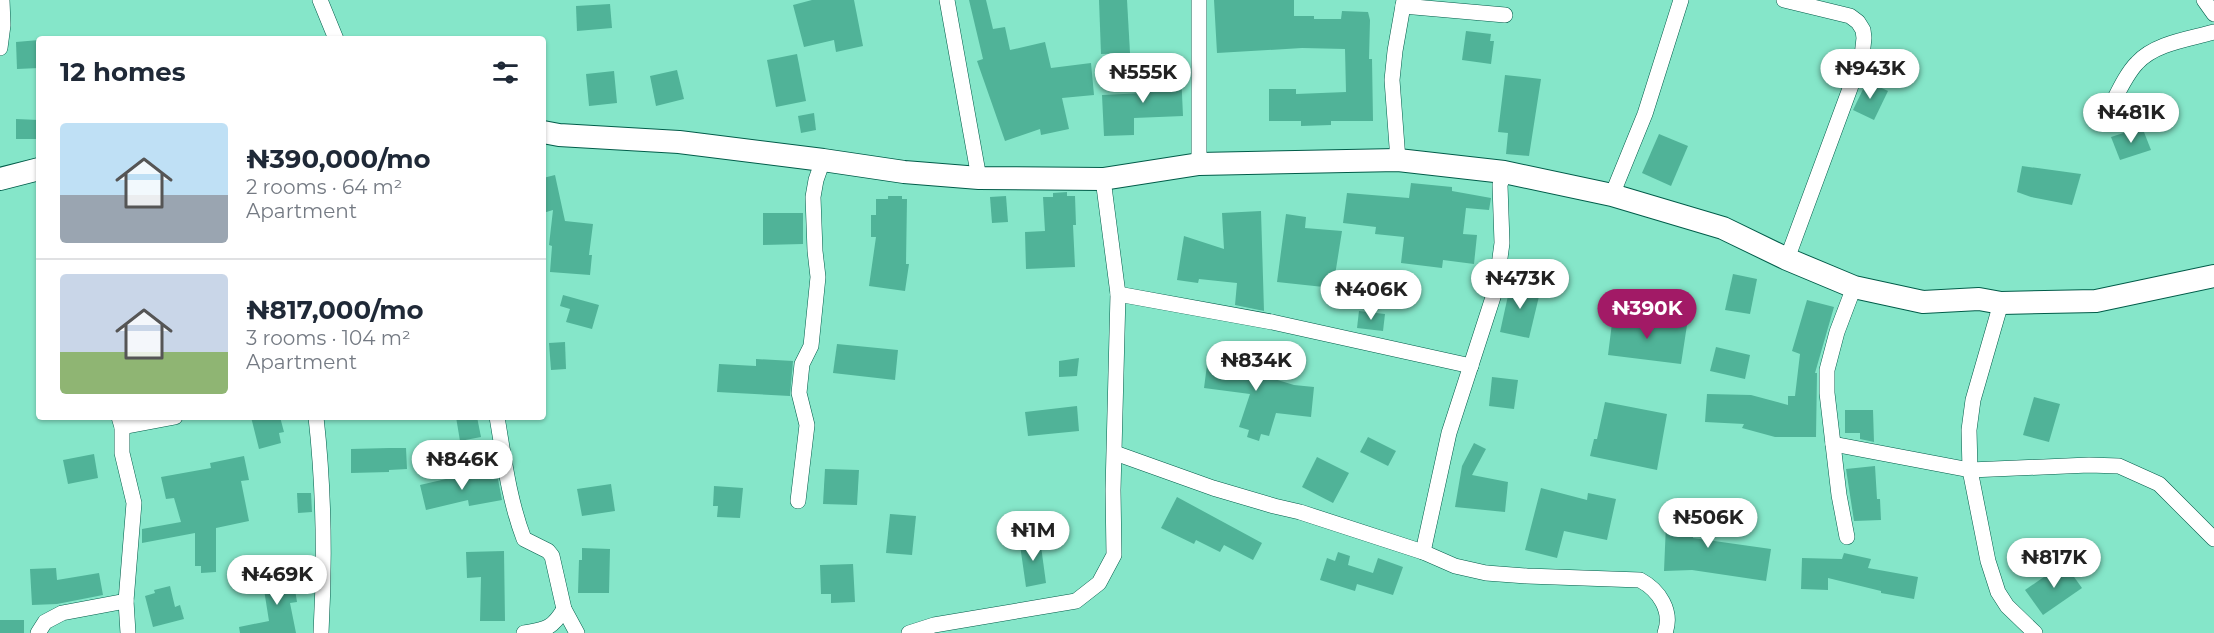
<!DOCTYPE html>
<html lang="en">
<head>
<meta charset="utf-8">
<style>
	body { margin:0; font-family:Montserrat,sans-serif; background:#f2f2f3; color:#1f2937; height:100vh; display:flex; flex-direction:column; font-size:22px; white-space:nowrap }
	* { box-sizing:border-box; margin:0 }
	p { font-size:20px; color:#747a83 }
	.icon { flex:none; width:33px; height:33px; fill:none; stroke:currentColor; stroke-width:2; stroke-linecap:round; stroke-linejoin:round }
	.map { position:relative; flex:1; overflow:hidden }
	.details { position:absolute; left:36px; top:36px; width:510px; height:384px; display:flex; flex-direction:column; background:#fff; border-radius:6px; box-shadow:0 2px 4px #0004 }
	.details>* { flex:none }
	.price { position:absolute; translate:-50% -51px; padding:0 14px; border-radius:21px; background:#fff; color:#222; font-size:20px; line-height:39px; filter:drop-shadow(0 2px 3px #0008) }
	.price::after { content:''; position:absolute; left:50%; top:36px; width:18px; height:14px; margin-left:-9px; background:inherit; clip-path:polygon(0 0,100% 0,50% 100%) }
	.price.selected { background:#a21a66; color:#fff }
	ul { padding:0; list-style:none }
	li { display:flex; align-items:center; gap:18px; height:150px; padding:0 24px }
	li+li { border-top:2px solid #e0e1e3 }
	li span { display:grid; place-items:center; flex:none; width:168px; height:120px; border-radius:6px; color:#555 }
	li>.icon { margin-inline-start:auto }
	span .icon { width:72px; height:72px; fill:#fffc; stroke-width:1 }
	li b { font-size:26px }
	h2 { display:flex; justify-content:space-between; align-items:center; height:72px; padding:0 24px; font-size:26px }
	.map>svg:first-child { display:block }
	.building { fill:#50b398 }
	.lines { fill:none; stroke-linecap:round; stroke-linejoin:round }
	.street-casing { stroke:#015c49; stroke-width:16 }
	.secondary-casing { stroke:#015c49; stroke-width:24 }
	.street { stroke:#fff; stroke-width:15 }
	.secondary { stroke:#fff; stroke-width:22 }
</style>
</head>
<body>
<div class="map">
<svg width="2214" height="633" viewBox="0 0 2214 633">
	<rect width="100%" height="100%" fill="#85e6c9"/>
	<g class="building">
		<path d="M812,0H854L863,46L836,52L834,40L804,47L793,5Z"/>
		<path d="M969,0H986L993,29L1005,27L1010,50L1045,42L1051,68L1091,63L1094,95L1062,98L1069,129L1041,135L1040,129L1005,141L977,61L983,59Z"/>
		<path d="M1099,0H1127L1130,53L1101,54Z"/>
		<path d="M1214,0H1294V16H1314V19H1341L1342,11L1368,12L1370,20L1369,59H1372L1373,121H1331V125L1301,126V121H1269V89H1296V94L1346,92L1345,49L1302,48L1217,53Z"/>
		<path d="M610,4L612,28L577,31L576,6Z"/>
		<path d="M1466,31L1491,34L1490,41H1494L1491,64L1462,60Z"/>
		<path d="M39,40V68L17,69L16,42Z"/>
		<path d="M797,54L806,101L776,107L767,60Z"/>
		<path d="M677,70L684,99L656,106L650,76Z"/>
		<path d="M614,71L617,103L589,106L586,74Z"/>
		<path d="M1181,72L1183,116L1134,118V135L1104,136L1102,95L1145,93L1144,73Z"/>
		<path d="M1505,75L1541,79L1529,156L1506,154L1508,133L1498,132Z"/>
		<path d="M1867,81L1888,91L1874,120L1853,110Z"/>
		<path d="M814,113L816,130L801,133L798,116Z"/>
		<path d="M16,119L39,120V139H16Z"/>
		<path d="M2142,127L2151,150L2120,160L2111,137Z"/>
		<path d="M1659,134L1688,146L1671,186L1642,173Z"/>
		<path d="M2022,166L2081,174L2072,205L2031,197L2017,192Z"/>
		<path d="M555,175L565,221L593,224L589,255H592L590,275L550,272L552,246L549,245L553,210L543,213V178Z"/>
		<path d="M1411,183L1452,187V191L1491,198L1489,210L1466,208L1463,234L1477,235L1474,264L1443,260L1442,268L1401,263L1404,237L1375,234L1376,227L1343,223L1347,193L1409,198Z"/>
		<path d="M1067,192V196H1075L1076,225H1073L1075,267L1026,269L1025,232L1045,231L1043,197H1053V193Z"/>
		<path d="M888,196H902V199H907L906,264H909L905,291L869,286L876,237H871V215H876V199H888Z"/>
		<path d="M1006,196L1008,222L992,223L990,197Z"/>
		<path d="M1261,211L1264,311L1235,305L1237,283L1199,279L1198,283L1177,280L1184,236L1224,249L1222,213Z"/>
		<path d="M763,213H803V244L763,245Z"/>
		<path d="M1286,214L1306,217L1305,228L1342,231L1333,288L1277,282Z"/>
		<path d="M1733,274L1757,279L1750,314L1725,310Z"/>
		<path d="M1511,282L1541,288L1529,338L1500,332Z"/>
		<path d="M563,295L599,305L592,329L566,322L570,309L560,306Z"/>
		<path d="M1807,300L1834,307L1815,373H1817L1816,437H1775L1742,428L1744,424L1705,422L1707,394L1751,395L1788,405V396H1795L1800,354L1792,351Z"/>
		<path d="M1359,311L1385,314L1383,331L1357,328Z"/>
		<path d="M1613,315L1687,325L1681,364L1608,355Z"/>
		<path d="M565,342L566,369L551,370L549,343Z"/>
		<path d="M837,344L898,350L895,380L833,373Z"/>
		<path d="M1216,344L1231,346V352L1239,353L1238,368L1294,385L1314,387L1311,417L1276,413L1269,436L1261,434L1259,441L1247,437L1249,430L1239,427L1250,394L1204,388L1209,350L1215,351Z"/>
		<path d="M1716,347L1750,355L1745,379L1710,371Z"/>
		<path d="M1079,358L1077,376L1059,377V361Z"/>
		<path d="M756,359L793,361L790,396L717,392L719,364L756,366Z"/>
		<path d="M1492,377L1518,380L1514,409L1489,406Z"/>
		<path d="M2034,397L2060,404L2049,442L2023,435Z"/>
		<path d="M1605,402L1667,414L1657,470L1590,456L1594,439H1597Z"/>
		<path d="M1077,406L1079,431L1028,436L1025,412Z"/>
		<path d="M1845,410H1873L1874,442L1860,439V433H1845Z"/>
		<path d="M251,417H280L284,432L279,433L281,443L259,449Z"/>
		<path d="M456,417H477L481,437L460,441Z"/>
		<path d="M1368,437L1396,451L1388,466L1360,452Z"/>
		<path d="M1474,443L1486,449L1472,475L1508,482L1505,512L1455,507L1462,466Z"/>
		<path d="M389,448H406L407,469L389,470V472L351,473V449Z"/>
		<path d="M94,454L98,478L68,484L63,460Z"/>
		<path d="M244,456L249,480L241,481L249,521L216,528V572L201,573V566H195V533L142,543V529L181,522L174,498L166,499L161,477L211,468L210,463Z"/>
		<path d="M1317,457L1349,473L1333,503L1302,487Z"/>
		<path d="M1875,466L1877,499H1880L1881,520L1854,521L1846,469Z"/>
		<path d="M825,469L859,470L857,505L823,504Z"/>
		<path d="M497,474L502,500L469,506L468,500L426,510L420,485L459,476V479Z"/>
		<path d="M611,484L615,511L582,516L577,489Z"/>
		<path d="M714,486L743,488L740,518L717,517L718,506H713Z"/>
		<path d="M1541,488L1587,500L1588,493L1616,499L1607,540L1564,531L1557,558L1525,550Z"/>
		<path d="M297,493H311L312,512L298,513Z"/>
		<path d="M1177,497L1262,543L1253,560L1224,545L1220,552L1196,540L1194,544L1161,528Z"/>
		<path d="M1667,501L1694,502L1693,538L1771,549L1766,581L1692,570L1664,571Z"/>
		<path d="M890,514L916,516L912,555L886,553Z"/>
		<path d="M1019,538L1040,539L1046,583L1026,587Z"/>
		<path d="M582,548L610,549L609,593H578L579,560H582Z"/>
		<path d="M504,551L505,621H480L481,577L467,578L466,552Z"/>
		<path d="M1338,552L1350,556L1348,565L1373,573L1378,558L1403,567L1393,595L1357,584L1355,591L1320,580L1327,558L1335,561Z"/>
		<path d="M1844,553L1871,559L1868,568L1918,577L1914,599L1881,593V591L1828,578V590L1801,589L1802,558L1842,559Z"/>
		<path d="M2064,563L2082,588L2043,615L2025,590Z"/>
		<path d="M853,564L855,602L831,603V594H821L820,565Z"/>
		<path d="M56,568L57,580L99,573L103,595L57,604L32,605L30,569Z"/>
		<path d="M292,571L297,602L290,603L296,633H240L239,627L269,621L262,577Z"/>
		<path d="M170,586L175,607L180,605L184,619L153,627L145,596L155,593L154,590Z"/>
		<rect x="0" y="620" width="24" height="13"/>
	</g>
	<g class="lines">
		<g class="street-casing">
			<g id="street">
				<path d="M320,0L336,39"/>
				<path d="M947,0L979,178"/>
				<path d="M1199,0V164"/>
				<path d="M1784,0L1850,16L1858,22L1863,30L1864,38L1862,56L1787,259"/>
				<path d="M2204,0L2214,14"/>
				<path d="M1403,6L1505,15"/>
				<path d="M0,48L3,25L2,0"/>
				<path d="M2104,119C2114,102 2124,76 2137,63C2155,43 2190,39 2214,32"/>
				<path d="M1398,160L1392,80L1395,51L1404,0"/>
				<path d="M1612,195L1645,114L1681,0"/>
				<path d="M1118,294L1272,322L1471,366"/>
				<path d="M2001,303L1973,400L1969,430L1970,470L1988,561L1998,592L2007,606L2035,633"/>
				<path d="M119,417L122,427V453L134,503L126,601L128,633"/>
				<path d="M316,417C324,489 325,560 321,633"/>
				<path d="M497,417C504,458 509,500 524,539L548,551L552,556L564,609L577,633"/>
				<path d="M122,427L175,417"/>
				<path d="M1833,444L1970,470L2089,465L2119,466L2159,484L2214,539"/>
				<path d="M1115,453L1213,488L1274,506L1300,512L1423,552L1455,566L1486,573L1527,576L1640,580C1659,590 1673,611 1665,633"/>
				<path d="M798,501L807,425L799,393L802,364L811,346L818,277L815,251L813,197L816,180L823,160"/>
				<path d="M1847,537L1839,495L1827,393V370L1837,332L1854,287"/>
				<path d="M1423,552L1449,433L1496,288L1502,243L1500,185L1504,172"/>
				<path d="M38,633L45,622L62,613L126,601"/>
				<path d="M524,633C546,629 552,629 564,609"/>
				<path d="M909,633L934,625L1076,601L1099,583L1114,555L1113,490L1118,294L1103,179"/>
			</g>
		</g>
		<g class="secondary-casing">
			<g id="secondary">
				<path d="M543,132L559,135L679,142L823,160L904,172L979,178L1103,179L1199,164L1398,160L1504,172L1612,195L1723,228L1787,259L1854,287L1923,302L1979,299L2001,303L2096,301L2214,276"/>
				<path d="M0,179L39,169"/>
			</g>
		</g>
		<use href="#street" class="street"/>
		<use href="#secondary" class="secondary"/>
	</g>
</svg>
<b class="price" style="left:1870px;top:100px">₦943K</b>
<b class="price" style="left:1143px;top:104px">₦555K</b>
<b class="price" style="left:2131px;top:144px">₦481K</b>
<b class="price" style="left:1520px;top:310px">₦473K</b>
<b class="price" style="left:1371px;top:321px">₦406K</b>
<b class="price selected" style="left:1647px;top:340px">₦390K</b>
<b class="price" style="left:1256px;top:392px">₦834K</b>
<b class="price" style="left:462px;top:491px">₦846K</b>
<b class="price" style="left:1708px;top:549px">₦506K</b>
<b class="price" style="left:1033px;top:562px">₦1M</b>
<b class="price" style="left:2054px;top:589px">₦817K</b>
<b class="price" style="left:277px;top:606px">₦469K</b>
<section class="details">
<h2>12 homes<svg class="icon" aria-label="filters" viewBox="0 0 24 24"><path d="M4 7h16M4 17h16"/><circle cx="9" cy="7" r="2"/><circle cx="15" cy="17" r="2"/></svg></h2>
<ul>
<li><span style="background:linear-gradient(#bfe0f5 60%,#9aa5b1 0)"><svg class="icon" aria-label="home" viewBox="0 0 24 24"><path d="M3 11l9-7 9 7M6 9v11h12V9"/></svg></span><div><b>₦390,000/mo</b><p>2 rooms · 64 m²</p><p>Apartment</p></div></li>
<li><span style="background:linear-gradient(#c9d6e8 65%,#8fb573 0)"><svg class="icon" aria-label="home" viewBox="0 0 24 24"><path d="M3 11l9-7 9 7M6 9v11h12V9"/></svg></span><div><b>₦817,000/mo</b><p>3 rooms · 104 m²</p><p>Apartment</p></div></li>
</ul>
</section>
</div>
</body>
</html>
